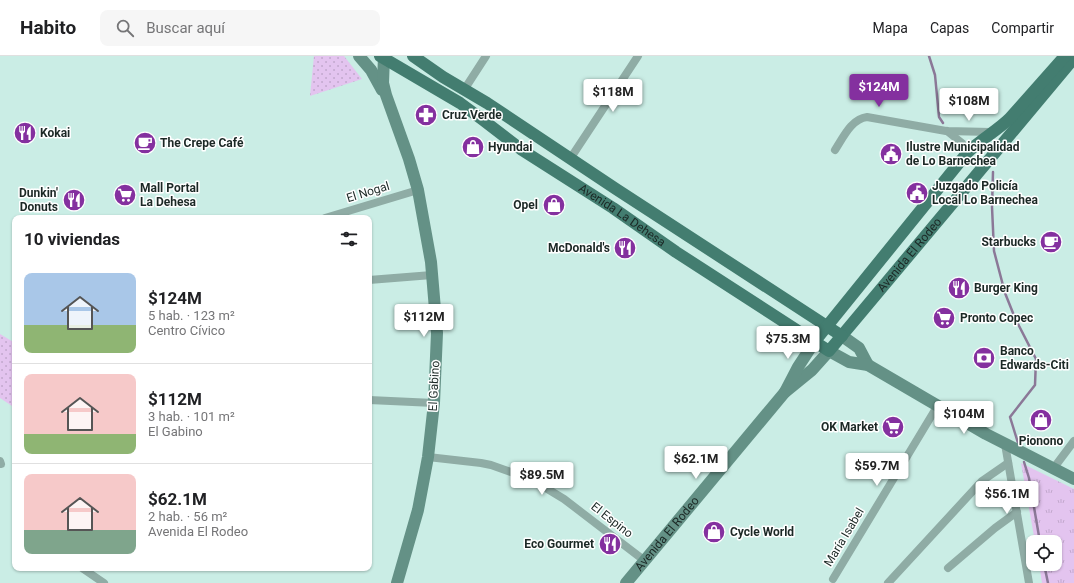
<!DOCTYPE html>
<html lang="es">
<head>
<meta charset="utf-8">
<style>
	body { margin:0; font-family:Roboto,sans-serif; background:#f6f6f6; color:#202124; height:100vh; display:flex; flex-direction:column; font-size:15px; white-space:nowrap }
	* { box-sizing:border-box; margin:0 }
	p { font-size:13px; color:#757577 }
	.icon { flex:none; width:22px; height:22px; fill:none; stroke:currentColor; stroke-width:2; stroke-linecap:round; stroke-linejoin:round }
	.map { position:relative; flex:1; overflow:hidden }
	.panel { position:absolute; left:12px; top:159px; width:360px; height:356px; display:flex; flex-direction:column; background:#fff; border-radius:8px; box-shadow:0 1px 3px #0004 }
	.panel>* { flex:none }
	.controls { position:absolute; left:1026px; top:479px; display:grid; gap:8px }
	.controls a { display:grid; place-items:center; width:36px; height:36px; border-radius:8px; background:#fff; box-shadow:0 1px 3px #0004; font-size:20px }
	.price { position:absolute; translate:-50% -34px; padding:0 9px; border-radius:4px; background:#fff; color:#222; font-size:13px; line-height:26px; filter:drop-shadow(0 1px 2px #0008) }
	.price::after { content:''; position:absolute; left:50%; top:24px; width:12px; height:9px; margin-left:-6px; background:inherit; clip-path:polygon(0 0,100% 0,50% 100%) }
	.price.current { background:#84309f; color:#fff }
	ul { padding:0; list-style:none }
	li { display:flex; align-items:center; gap:12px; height:100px; padding:0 12px }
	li+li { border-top:1px solid #e0e0e0 }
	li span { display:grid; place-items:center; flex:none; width:112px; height:80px; border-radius:8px; color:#555 }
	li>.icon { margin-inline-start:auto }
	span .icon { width:48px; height:48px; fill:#fffc; stroke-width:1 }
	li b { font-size:17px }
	h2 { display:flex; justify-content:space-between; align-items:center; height:48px; padding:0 12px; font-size:17px }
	header { display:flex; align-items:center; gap:24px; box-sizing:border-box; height:56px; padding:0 20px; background:#fff; border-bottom:1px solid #e0e0e0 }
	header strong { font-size:19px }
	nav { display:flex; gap:22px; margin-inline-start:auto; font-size:14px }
	.search { width:280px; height:36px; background:#f6f6f6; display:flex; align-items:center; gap:10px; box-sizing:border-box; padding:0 14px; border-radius:8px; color:#757577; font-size:15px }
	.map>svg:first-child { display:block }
	.grass { fill:url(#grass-dots) }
	.park { fill:url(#park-tufts) }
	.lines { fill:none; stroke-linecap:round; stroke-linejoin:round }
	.stream { stroke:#8b7897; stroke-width:2.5 }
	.street { stroke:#8faca5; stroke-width:8 }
	.secondary { stroke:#649186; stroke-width:12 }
	.primary { stroke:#437d70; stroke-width:12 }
	.labels { text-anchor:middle; stroke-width:3; stroke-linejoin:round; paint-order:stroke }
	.poi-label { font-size:12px; font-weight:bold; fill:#1b2825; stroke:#fff; text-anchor:start }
	.street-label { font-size:12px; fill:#1b2825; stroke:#fff }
</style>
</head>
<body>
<header>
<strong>Habito</strong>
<div class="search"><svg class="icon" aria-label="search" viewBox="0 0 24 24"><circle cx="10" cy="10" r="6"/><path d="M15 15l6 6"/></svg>Buscar aquí</div>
<nav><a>Mapa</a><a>Capas</a><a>Compartir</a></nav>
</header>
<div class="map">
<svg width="1074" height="527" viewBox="0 0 1074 527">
	<defs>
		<pattern id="grass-dots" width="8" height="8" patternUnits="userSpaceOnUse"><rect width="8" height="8" fill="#e3c4ef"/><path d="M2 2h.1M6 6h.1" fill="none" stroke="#c2a8cd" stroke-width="1.8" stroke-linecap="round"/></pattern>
		<pattern id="park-tufts" width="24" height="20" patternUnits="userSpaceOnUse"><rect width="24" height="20" fill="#e3c4ef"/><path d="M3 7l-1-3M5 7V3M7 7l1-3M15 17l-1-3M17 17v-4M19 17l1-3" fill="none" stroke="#c2a8cd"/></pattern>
	</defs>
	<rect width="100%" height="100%" fill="#caede5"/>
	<g class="grass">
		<path d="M314,0H344L362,23L310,40Z"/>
		<path d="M0,278L15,287V352L0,342Z"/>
	</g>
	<path class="park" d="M1021,407L1074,433V527H1042L1039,508H1055V486H1035Z"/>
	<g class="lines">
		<g class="stream">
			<path d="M929,0L935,19L939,61L943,67"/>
			<path d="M993,116L992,151L994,195L1005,237L1015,262L1036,303L1035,329L1010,361L1018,387"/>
			<path d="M1024,406L1029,422L1040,486"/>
			<path d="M1044,508L1048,527"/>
		</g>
		<g class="street">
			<path d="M464,34L486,0"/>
			<path d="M947,75L962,87L967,97"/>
			<path d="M835,94C843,82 851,63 867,61L946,75L991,76"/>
			<path d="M570,103L638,0"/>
			<path d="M325,162L418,134"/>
			<path d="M369,224L432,219"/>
			<path d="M369,344L434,347"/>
			<path d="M1005,388L1029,527"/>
			<path d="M428,401L481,407L491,409L531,423L564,443L645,505"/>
			<path d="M0,405L1,408"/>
			<path d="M1053,413L1074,385"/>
			<path d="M82,512L104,527"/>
			<path d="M948,512L995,472L1017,456"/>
			<path d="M833,523L938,349"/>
			<path d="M888,527L982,425L1008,407"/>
		</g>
		<g class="secondary">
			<path d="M359,0L371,14L382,34"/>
			<path d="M384,0L383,27L386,39L409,103L418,134L431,206L437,277L434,347L428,401L418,454L397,527"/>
			<path d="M842,280L859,292L868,309"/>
			<path d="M785,336L812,314L829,295L849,306L868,309L986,378L1074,423"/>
			<path id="s1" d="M626,527L785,336L798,311L815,285"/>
		</g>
		<g class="primary">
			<path id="s2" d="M380,0L460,47L483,64L522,94L613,152L676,196L829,295L1070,7L1074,0"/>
			<path d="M413,0L443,21L487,47L616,133L842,280"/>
			<path d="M815,285L967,97C981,83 997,75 1010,62L1065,0"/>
		</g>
	</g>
	<defs>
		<g id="pharmacy-disc" transform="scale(1.15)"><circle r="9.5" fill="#84309f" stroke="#fff"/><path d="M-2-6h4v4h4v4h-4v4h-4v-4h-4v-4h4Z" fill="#fff"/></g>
		<g id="restaurant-disc" transform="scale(1.15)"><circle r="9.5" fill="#84309f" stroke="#fff"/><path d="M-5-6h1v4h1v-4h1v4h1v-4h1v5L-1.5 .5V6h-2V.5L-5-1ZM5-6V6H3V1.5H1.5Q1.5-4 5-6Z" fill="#fff"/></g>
		<g id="cafe-disc" transform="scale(1.15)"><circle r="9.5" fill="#84309f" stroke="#fff"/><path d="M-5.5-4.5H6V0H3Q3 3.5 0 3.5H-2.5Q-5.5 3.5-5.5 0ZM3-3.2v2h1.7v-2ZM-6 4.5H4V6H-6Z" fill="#fff"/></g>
		<g id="shop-disc" transform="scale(1.15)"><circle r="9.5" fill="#84309f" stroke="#fff"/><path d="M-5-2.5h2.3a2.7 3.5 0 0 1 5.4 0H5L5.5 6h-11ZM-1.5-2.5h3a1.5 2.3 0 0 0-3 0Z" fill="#fff"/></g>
		<g id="civic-disc" transform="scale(1.15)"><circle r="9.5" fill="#84309f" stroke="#fff"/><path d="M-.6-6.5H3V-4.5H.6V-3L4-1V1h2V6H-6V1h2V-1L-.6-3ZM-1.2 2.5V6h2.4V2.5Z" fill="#fff"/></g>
		<g id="supermarket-disc" transform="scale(1.15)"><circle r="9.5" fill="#84309f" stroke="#fff"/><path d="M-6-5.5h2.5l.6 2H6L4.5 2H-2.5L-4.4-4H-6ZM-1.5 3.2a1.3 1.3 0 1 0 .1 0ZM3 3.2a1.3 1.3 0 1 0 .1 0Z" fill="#fff"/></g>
		<g id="bank-disc" transform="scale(1.15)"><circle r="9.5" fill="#84309f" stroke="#fff"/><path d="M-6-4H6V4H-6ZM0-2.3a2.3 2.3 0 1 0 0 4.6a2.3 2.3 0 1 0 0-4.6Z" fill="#fff"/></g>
	</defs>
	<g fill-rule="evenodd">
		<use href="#pharmacy-disc" x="426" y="59"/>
		<use href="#restaurant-disc" x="25" y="77"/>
		<use href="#cafe-disc" x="145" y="87"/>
		<use href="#shop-disc" x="473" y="91"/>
		<use href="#civic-disc" x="891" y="98"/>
		<use href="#civic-disc" x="917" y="137"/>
		<use href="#supermarket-disc" x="125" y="139"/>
		<use href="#restaurant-disc" x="74" y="144"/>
		<use href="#shop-disc" x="554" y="149"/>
		<use href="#cafe-disc" x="1051" y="186"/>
		<use href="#restaurant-disc" x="625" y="192"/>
		<use href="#restaurant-disc" x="959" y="232"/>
		<use href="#supermarket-disc" x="944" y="262"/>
		<use href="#bank-disc" x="984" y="302"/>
		<use href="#shop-disc" x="1041" y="364"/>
		<use href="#supermarket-disc" x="893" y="371"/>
		<use href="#shop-disc" x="714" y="476"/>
		<use href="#restaurant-disc" x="610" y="488"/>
	</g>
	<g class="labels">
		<g class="poi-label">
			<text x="442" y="63">Cruz Verde</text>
			<text x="40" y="81">Kokai</text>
			<text x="160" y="91">The Crepe Café</text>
			<text x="488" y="95">Hyundai</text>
			<text x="906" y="95">Ilustre Municipalidad<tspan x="906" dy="14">de Lo Barnechea</tspan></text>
			<text x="932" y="134">Juzgado Policía<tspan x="932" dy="14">Local Lo Barnechea</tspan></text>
			<text x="140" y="136">Mall Portal<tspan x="140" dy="14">La Dehesa</tspan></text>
			<text x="58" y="141" text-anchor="end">Dunkin'<tspan x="58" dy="14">Donuts</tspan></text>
			<text x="538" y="153" text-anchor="end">Opel</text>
			<text x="1036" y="190" text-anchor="end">Starbucks</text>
			<text x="610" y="196" text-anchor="end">McDonald's</text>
			<text x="974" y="236">Burger King</text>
			<text x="960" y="266">Pronto Copec</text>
			<text x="1000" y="299">Banco<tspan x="1000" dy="14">Edwards-Citi</tspan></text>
			<text x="878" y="375" text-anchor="end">OK Market</text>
			<text x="1041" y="389" text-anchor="middle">Pionono</text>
			<text x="730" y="480">Cycle World</text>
			<text x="594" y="492" text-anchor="end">Eco Gourmet</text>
		</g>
		<g class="street-label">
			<text transform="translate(368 136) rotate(-17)" y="4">El Nogal</text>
			<text dy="4" stroke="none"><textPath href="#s2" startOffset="290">Avenida La Dehesa</textPath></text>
			<text dy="4" stroke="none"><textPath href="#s2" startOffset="663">Avenida El Rodeo</textPath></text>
			<text transform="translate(434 330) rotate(-87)" y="4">El Gabino</text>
			<text transform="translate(612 464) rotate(38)" y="4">El Espino</text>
			<text dy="4" stroke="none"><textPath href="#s1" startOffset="64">Avenida El Rodeo</textPath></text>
			<text transform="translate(844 481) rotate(-59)" y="4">María Isabel</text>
		</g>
	</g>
</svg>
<div class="controls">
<a><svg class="icon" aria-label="locate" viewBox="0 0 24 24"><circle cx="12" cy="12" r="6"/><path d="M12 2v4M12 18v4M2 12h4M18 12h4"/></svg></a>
</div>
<b class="price current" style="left:879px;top:52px">$124M</b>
<b class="price" style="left:613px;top:57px">$118M</b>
<b class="price" style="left:969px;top:66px">$108M</b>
<b class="price" style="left:424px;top:282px">$112M</b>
<b class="price" style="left:788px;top:304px">$75.3M</b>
<b class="price" style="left:964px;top:379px">$104M</b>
<b class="price" style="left:696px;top:424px">$62.1M</b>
<b class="price" style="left:877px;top:431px">$59.7M</b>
<b class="price" style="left:542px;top:440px">$89.5M</b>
<b class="price" style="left:1007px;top:459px">$56.1M</b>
<section class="panel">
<h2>10 viviendas<svg class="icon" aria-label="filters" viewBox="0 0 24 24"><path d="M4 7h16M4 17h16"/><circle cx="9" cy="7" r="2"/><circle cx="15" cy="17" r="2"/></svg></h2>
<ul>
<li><span style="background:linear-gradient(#a9c7e8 65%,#8fb573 0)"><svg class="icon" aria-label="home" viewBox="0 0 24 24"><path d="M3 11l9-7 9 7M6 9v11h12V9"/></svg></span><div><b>$124M</b><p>5 hab. · 123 m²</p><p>Centro Cívico</p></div></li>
<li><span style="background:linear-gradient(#f6c9c9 75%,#8fb573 0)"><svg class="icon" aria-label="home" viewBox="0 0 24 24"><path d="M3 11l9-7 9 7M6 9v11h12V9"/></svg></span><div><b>$112M</b><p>3 hab. · 101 m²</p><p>El Gabino</p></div></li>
<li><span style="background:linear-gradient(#f6c9c9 70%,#7fa58c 0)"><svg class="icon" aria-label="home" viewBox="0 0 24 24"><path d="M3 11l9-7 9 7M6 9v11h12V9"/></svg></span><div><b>$62.1M</b><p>2 hab. · 56 m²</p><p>Avenida El Rodeo</p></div></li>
</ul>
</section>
</div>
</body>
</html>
